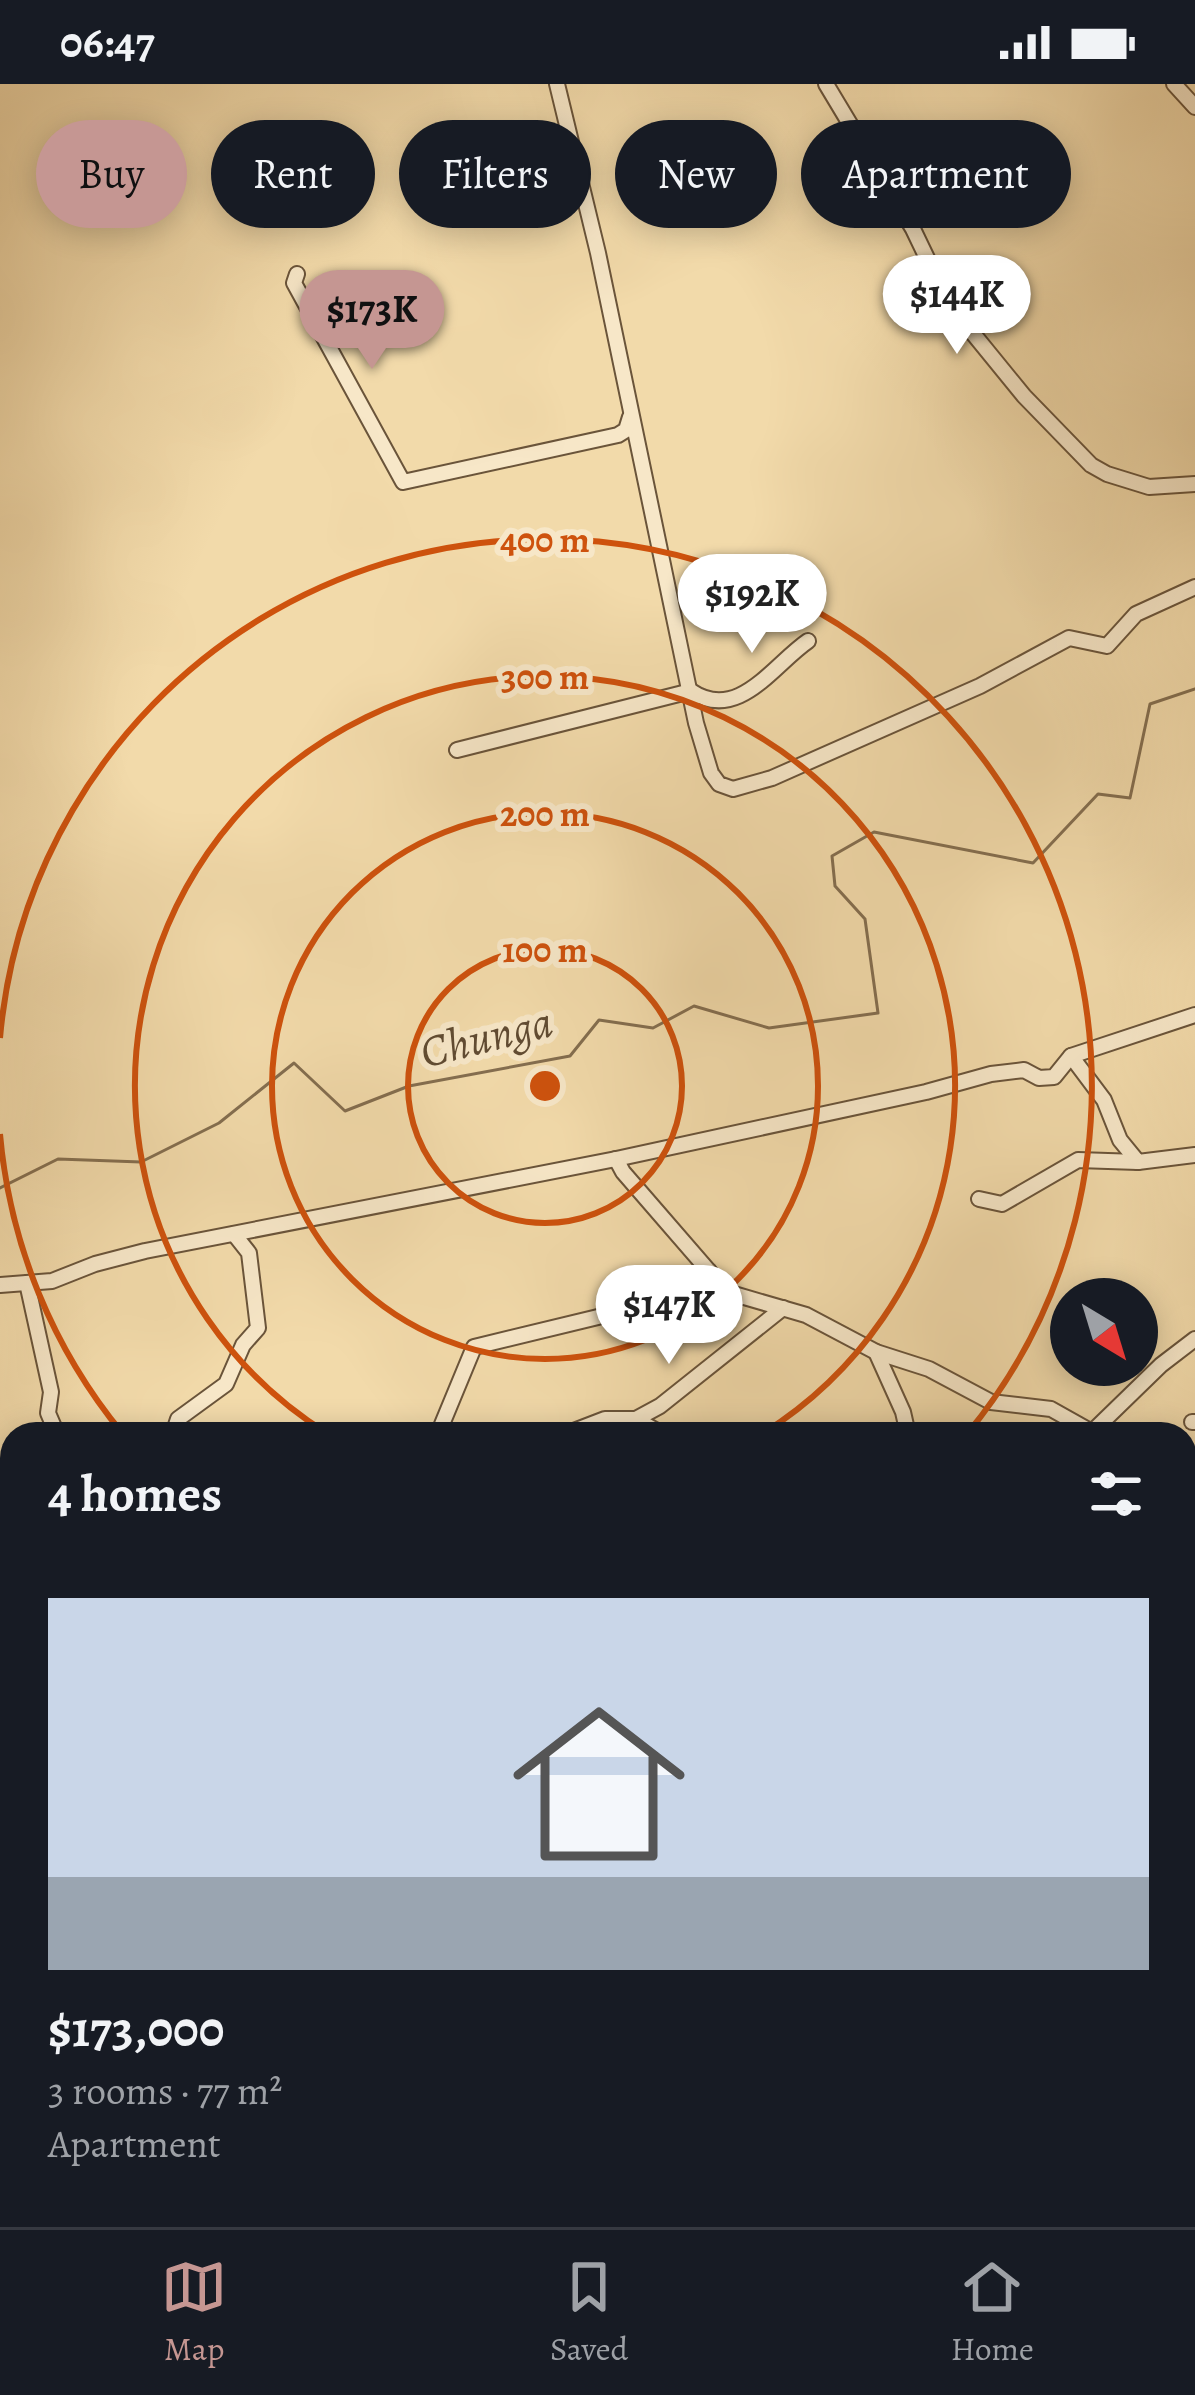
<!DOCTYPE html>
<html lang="en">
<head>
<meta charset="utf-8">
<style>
	body { margin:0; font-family:Alegreya,serif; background:#242831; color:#f1f3f6; height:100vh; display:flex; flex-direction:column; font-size:45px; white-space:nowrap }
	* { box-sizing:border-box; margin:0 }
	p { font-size:39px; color:#9ea1a6 }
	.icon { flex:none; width:66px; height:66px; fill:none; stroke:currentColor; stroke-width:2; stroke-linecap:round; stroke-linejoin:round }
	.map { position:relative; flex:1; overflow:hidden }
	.details { position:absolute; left:0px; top:1338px; width:1197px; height:807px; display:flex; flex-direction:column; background:#171b24; border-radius:36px 36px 0 0; box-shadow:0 6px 30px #0003 }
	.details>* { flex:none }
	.hud { position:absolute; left:36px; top:36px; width:1125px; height:108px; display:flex; gap:24px }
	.needle { width:78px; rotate:142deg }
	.tools { position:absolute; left:1050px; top:1194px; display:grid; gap:24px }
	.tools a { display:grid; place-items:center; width:108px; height:108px; border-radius:50%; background:#171b24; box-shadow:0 6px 30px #0003; font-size:60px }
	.price { position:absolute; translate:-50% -102px; padding:0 27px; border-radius:42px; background:#fff; color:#222; font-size:39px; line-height:78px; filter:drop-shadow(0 3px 6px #0008) }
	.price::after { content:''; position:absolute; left:50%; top:72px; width:36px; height:27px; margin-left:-18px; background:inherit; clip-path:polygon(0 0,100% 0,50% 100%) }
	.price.current { background:#c59692; color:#111 }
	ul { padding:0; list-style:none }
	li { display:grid; align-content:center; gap:24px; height:636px; padding:0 48px }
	li span { display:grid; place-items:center; height:372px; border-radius:0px; color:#555 }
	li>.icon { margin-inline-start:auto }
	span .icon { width:216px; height:216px; fill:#fffc; stroke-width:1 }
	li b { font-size:51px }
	h2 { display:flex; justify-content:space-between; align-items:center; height:144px; padding:0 48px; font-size:51px }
	.chip { padding:0 42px; border-radius:54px; background:#171b24; box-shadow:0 6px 30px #0003; font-size:42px; line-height:108px }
	.chip.current { background:#c59692; color:#111 }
	.status { display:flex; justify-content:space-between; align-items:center; height:84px; padding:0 60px; background:#171b24; direction:ltr }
	.status svg { height:33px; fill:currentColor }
	.dock { display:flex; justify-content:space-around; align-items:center; height:168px; border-top:3px solid #363941; background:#171b24; font-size:33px; color:#9ea1a6 }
	.dock a { display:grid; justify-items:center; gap:6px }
	.dock .current { color:#c59692 }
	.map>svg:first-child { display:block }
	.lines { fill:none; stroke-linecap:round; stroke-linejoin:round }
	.stream { stroke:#846e4f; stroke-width:3 }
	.minor-casing { stroke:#6a543a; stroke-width:18 }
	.minor { stroke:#f7e7c8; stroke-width:14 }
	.ring { fill:none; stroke:#ce520d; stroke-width:6 }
	.labels { text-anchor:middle; stroke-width:12; stroke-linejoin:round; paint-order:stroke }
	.water-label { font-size:45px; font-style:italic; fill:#604b32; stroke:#f7e7c8 }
	.centre { fill:#ce520d; stroke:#f7e7c8; stroke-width:6 }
	.ring-label { font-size:36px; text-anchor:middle; font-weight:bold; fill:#ce520d; stroke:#f7e7c8; stroke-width:12; stroke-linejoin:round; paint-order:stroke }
</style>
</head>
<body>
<div class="status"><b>06:47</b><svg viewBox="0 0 49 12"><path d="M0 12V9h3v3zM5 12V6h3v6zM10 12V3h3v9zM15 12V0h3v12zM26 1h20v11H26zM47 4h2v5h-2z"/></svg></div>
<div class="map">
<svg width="1195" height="2143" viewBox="0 0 1195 2143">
	<rect width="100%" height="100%" fill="#f2daaa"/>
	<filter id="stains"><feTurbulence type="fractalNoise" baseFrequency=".00167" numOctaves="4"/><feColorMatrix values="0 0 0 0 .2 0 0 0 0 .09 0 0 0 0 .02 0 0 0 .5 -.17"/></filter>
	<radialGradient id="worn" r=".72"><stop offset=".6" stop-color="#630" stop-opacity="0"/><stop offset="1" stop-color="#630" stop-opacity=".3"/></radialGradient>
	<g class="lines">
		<g class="stream">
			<path d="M0,1104L58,1075L141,1078L219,1039L294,979L345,1027L409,1002L570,972L599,936L653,944L694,922L769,944L878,929L865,835L835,802L832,772L874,748L1033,779L1098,710L1130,714L1150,620L1195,605"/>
			<path d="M1185,1713L1195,1707"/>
			<path d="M678,2143L690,2133"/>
		</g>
		<g class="minor-casing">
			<g id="minor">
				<path d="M557,0L598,169L696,639L711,689L719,700L733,705L772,694L980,602L1069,554L1107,562L1136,530L1195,503"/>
				<path d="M826,0L913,145L949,220L1024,312L1091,381L1107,390L1149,403L1195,400"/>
				<path d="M1174,0L1195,23"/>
				<path d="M297,190L294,199L403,398L618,351L626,346L630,333"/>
				<path d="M457,666L691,607C738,639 773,581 808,557"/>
				<path d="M1071,972L1104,1016L1120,1056L1138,1078L1195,1071"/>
				<path d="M616,1075L623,1088L727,1208L806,1231L876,1268L929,1285L991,1318L1051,1325L1092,1348"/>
				<path d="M979,1115L1002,1120L1078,1076L1138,1078"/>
				<path d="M27,1199L51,1308L48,1329L57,1350"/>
				<path d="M0,1201L52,1197L95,1180L145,1167L616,1075L926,1008L991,990L1024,986L1039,994L1054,993L1071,972L1195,931"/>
				<path d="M876,1268L903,1328L908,1350"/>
				<path d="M636,1335L662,1350"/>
				<path d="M1192,1338H1195"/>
				<path d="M173,1350L178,1335L226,1300L243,1261L258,1244L249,1169L234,1150"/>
				<path d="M438,1350L474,1263L598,1233L709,1187"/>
				<path d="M566,1350L605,1335H636L660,1322L783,1224"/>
				<path d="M1090,1350L1161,1281L1195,1255"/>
				<path d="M0,1460L12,1482"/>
				<path d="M1185,1506L1195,1507"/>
				<path d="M1185,1822L1195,1819"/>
				<path d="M0,1847L12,1836"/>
				<path d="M0,2103L12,2107"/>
				<path d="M73,2133L89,2143"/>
				<path d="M491,2133L500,2143"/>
				<path d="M955,2133L957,2143"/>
			</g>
		</g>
		<use href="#minor" class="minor"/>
	</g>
	<g class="ring">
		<circle cx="545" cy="1002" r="137"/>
		<circle cx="545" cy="1002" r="273"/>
		<path d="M328 1350A410 410 0 1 1 762 1350"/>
		<path d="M123 1350A547 547 0 0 1 0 1050M0 954A547 547 0 1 1 967 1350"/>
	</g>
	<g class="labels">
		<g class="water-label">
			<text transform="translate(486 952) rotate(-14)" y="16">Chunga</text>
		</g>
	</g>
	<circle cx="545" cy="1002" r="18" class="centre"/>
	<g class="ring-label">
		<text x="545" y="468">400 m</text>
		<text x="545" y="605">300 m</text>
		<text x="545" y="742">200 m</text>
		<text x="545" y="878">100 m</text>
	</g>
	<rect width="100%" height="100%" filter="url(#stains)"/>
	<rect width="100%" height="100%" fill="url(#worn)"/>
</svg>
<div class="tools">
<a><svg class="needle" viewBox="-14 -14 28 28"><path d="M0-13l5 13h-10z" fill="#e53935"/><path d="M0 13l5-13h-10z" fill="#9ea1a6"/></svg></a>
</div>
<b class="price" style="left:957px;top:273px">$144K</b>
<b class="price current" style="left:372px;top:288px">$173K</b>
<b class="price" style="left:752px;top:572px">$192K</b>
<b class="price" style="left:669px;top:1283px">$147K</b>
<div class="hud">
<a class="chip current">Buy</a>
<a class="chip">Rent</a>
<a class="chip">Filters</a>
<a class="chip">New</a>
<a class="chip">Apartment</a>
</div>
<section class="details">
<h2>4 homes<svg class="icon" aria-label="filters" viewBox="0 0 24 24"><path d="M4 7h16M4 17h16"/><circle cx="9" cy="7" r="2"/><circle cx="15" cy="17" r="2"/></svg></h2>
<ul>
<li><span style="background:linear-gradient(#c9d6e8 75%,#9aa5b1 0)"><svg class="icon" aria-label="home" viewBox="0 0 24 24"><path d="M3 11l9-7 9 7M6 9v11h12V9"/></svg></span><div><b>$173,000</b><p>3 rooms · 77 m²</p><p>Apartment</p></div></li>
</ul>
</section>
</div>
<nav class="dock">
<a class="current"><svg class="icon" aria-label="map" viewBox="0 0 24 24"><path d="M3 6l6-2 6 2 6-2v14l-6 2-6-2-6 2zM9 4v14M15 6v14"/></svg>Map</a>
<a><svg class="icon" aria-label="saved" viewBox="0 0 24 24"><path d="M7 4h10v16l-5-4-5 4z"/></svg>Saved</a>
<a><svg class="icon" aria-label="home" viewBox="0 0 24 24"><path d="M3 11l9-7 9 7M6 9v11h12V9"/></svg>Home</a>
</nav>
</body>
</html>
